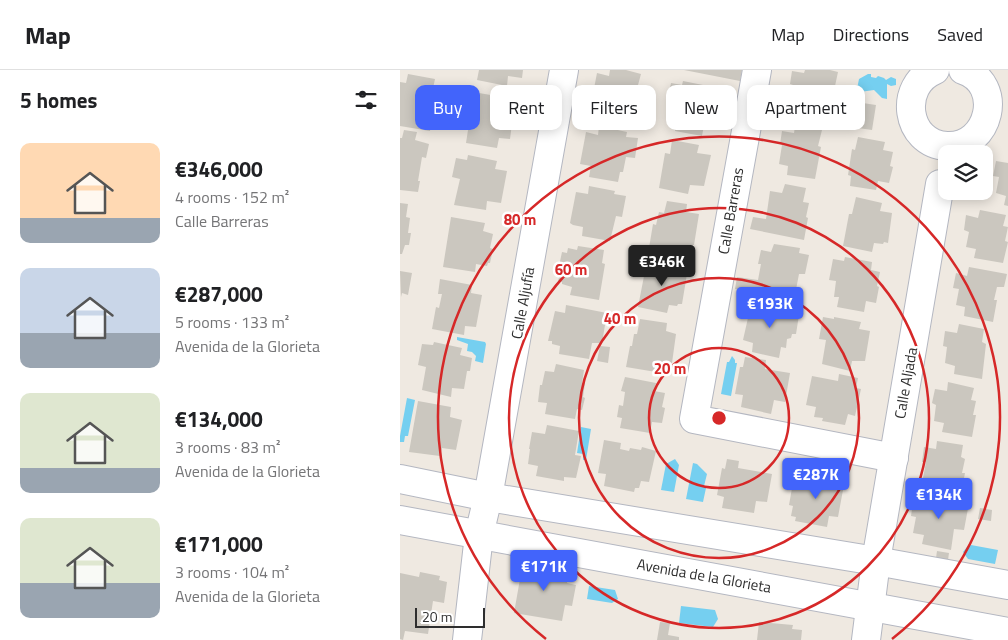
<!DOCTYPE html>
<html lang="en">
<head>
<meta charset="utf-8">
<style>
	body { margin:0; font-family:"Titillium Web",sans-serif; background:#f6f6f6; color:#202124; height:100vh; display:flex; flex-direction:column; font-size:19px; white-space:nowrap }
	* { box-sizing:border-box; margin:0 }
	p { font-size:16px; color:#757577 }
	.icon { flex:none; width:28px; height:28px; fill:none; stroke:currentColor; stroke-width:2; stroke-linecap:round; stroke-linejoin:round }
	.map { position:relative; flex:1; overflow:hidden }
	.panel { display:flex; flex-direction:column; background:#fff; width:400px }
	.panel>* { flex:none }
	.hud { position:absolute; left:15px; top:15px; width:475px; height:45px; display:flex; gap:10px }
	.tools { position:absolute; left:538px; top:75px; display:grid; gap:10px }
	.tools a { display:grid; place-items:center; width:55px; height:55px; border-radius:10px; background:#fff; box-shadow:0 2px 12px #0003; font-size:25px }
	.scale { position:absolute; left:15px; bottom:12px; width:70px; box-sizing:border-box; padding-left:5px; border:2px solid #2e2e2e; border-top:0; font-size:14px; line-height:18px; white-space:nowrap; color:#2e2e2e; -webkit-text-stroke:4px #fff; paint-order:stroke }
	.price { position:absolute; translate:-50% -42px; padding:0 11px; border-radius:5px; background:#4264fb; color:#fff; font-size:16px; line-height:32px; filter:drop-shadow(0 1px 2px #0008) }
	.price::after { content:''; position:absolute; left:50%; top:30px; width:15px; height:11px; margin-left:-8px; background:inherit; clip-path:polygon(0 0,100% 0,50% 100%) }
	.price.selected { background:#222; color:#fff }
	ul { padding:0; list-style:none }
	li { display:flex; align-items:center; gap:15px; height:125px; padding:0 20px }
	li span { display:grid; place-items:center; flex:none; width:140px; height:100px; border-radius:10px; color:#555 }
	li>.icon { margin-inline-start:auto }
	span .icon { width:60px; height:60px; fill:#fffc; stroke-width:1 }
	li b { font-size:21px }
	h2 { display:flex; justify-content:space-between; align-items:center; height:60px; padding:0 20px; font-size:21px }
	.pill { padding:0 18px; border-radius:10px; background:#fff; box-shadow:0 2px 12px #0003; font-size:18px; line-height:45px }
	.pill.selected { background:#4264fb; color:#fff }
	header { display:flex; align-items:center; gap:30px; box-sizing:border-box; height:70px; padding:0 25px; background:#fff; border-bottom:1px solid #e0e0e0 }
	header strong { font-size:24px }
	nav { display:flex; gap:28px; margin-inline-start:auto; font-size:18px }
	main { display:flex; flex:1; min-height:0 }
	.map>svg:first-child { display:block }
	.water { fill:#75cff0 }
	.building { fill:#cbc7bf }
	.lines { fill:none; stroke-linecap:round; stroke-linejoin:round }
	.minor-casing { stroke:#b4b7c1; stroke-width:30 }
	.minor { stroke:#fff; stroke-width:28 }
	.ring { fill:none; stroke:#d62828; stroke-width:2.5 }
	.labels { text-anchor:middle; stroke-width:5; stroke-linejoin:round; paint-order:stroke }
	.street-label { font-size:15px; fill:#2e2e2e; stroke:#fff }
	.centre { fill:#d62828; stroke:#fff; stroke-width:2.5 }
	.ring-label { font-size:15px; text-anchor:middle; font-weight:bold; fill:#d62828; stroke:#fff; stroke-width:5; stroke-linejoin:round; paint-order:stroke }
</style>
</head>
<body>
<header>
<strong>Map</strong>
<nav><a>Map</a><a>Directions</a><a>Saved</a></nav>
</header>
<main>
<section class="panel">
<h2>5 homes<svg class="icon" aria-label="filters" viewBox="0 0 24 24"><path d="M4 7h16M4 17h16"/><circle cx="9" cy="7" r="2"/><circle cx="15" cy="17" r="2"/></svg></h2>
<ul>
<li><span style="background:linear-gradient(#ffd9b3 75%,#9aa5b1 0)"><svg class="icon" aria-label="home" viewBox="0 0 24 24"><path d="M3 11l9-7 9 7M6 9v11h12V9"/></svg></span><div><b>€346,000</b><p>4 rooms · 152 m²</p><p>Calle Barreras</p></div></li>
<li><span style="background:linear-gradient(#c9d6e8 65%,#9aa5b1 0)"><svg class="icon" aria-label="home" viewBox="0 0 24 24"><path d="M3 11l9-7 9 7M6 9v11h12V9"/></svg></span><div><b>€287,000</b><p>5 rooms · 133 m²</p><p>Avenida de la Glorieta</p></div></li>
<li><span style="background:linear-gradient(#dfe7d0 75%,#9aa5b1 0)"><svg class="icon" aria-label="home" viewBox="0 0 24 24"><path d="M3 11l9-7 9 7M6 9v11h12V9"/></svg></span><div><b>€134,000</b><p>3 rooms · 83 m²</p><p>Avenida de la Glorieta</p></div></li>
<li><span style="background:linear-gradient(#dfe7d0 65%,#9aa5b1 0)"><svg class="icon" aria-label="home" viewBox="0 0 24 24"><path d="M3 11l9-7 9 7M6 9v11h12V9"/></svg></span><div><b>€171,000</b><p>3 rooms · 104 m²</p><p>Avenida de la Glorieta</p></div></li>
</ul>
</section>
<div class="map">
<svg width="608" height="570" viewBox="0 0 608 570">
	<rect width="100%" height="100%" fill="#efe9e1"/>
	<g class="water">
		<path d="M468,4H471V7L476,8L478,6L484,8L486,10L491,7L496,9V15L491,16L487,14V29L482,28L474,20L460,22L457,19L459,9Z"/>
		<path d="M103,18L130,22L132,24L128,40L124,42L117,34L112,32V27L108,24H104Z"/>
		<path d="M57,267L85,272L86,274L83,293L75,291L76,286L72,282L67,281L68,274L57,270Z"/>
		<path d="M332,286L335,290V293H337L331,326L321,324L327,292H329Z"/>
		<path d="M7,328L15,330L8,366H5L4,372H0V366Z"/>
		<path d="M181,357L191,359L186,390H183V384L177,383Z"/>
		<path d="M275,389L279,395L274,422L261,420L266,394Z"/>
		<path d="M293,393L297,394L307,404L304,416L306,418L303,432L286,429Z"/>
		<path d="M571,475L598,480L595,494L568,489L563,482L567,477Z"/>
		<path d="M189,516L215,520L218,529L212,533L187,529Z"/>
		<path d="M281,536L315,540L318,549L313,557L279,553Z"/>
	</g>
	<g class="building">
		<path d="M79,0H123L122,8L108,6L107,16L77,10Z"/>
		<path d="M210,0H226L241,4L238,15H235L231,30L236,31L233,42H230L228,52L199,46L201,36L191,34L197,3L209,6Z"/>
		<path d="M284,0H342L340,11Z"/>
		<path d="M405,0H430L438,2L435,16H430L427,28L431,29L427,51L398,45L400,37L389,35L393,15L390,14L392,1L404,3Z"/>
		<path d="M8,4L35,9L32,23L36,24L30,61L0,56V12L6,13Z"/>
		<path d="M283,11L308,16L307,24L319,26L318,35H316L314,40H317L314,56L304,55L302,66L275,61L276,51L272,50L276,35L267,33L271,13L282,15Z"/>
		<path d="M79,23L108,28L106,36L117,38L115,54H112L110,69L99,68L97,78L66,73L70,47L63,45L67,24L78,27Z"/>
		<path d="M456,32L476,35L472,60L451,57Z"/>
		<path d="M199,56L227,62L226,67L238,68L235,88L226,87L223,102H220L218,112L189,107L191,96L180,94L186,62L198,65Z"/>
		<path d="M395,56L422,60L418,76L421,77L415,109L387,105L388,96L379,94L382,75L380,74L382,61L394,63Z"/>
		<path d="M4,60L17,62L15,70L29,74L26,88L22,87L18,111H20L18,122L0,120V68H2Z"/>
		<path d="M458,67L485,72L483,80L493,82L490,96L493,97L489,113L478,111L476,120L450,116L451,106L448,105L452,79L455,80Z"/>
		<path d="M272,70L299,75L297,83L311,85L304,116L290,115L288,124L259,118L265,83L270,84Z"/>
		<path d="M68,85L97,91L95,99L107,101L101,133L87,131L86,140L54,135L60,109L52,107L56,88L67,90Z"/>
		<path d="M596,91L608,93V136L604,135L606,126L596,123L599,107L593,106Z"/>
		<path d="M385,114L406,118L403,132L409,133L406,147L408,148L404,170L350,159L353,147L366,149L370,121L382,123Z"/>
		<path d="M189,116L215,121L214,124L226,126L222,147L216,146L210,171L182,166L183,157L173,155L170,153L176,122L188,124Z"/>
		<path d="M456,127L482,133L480,141L492,143L488,173L484,172L483,174L474,173L472,182L443,176L449,144H452Z"/>
		<path d="M267,131L287,134L286,142L299,144L294,175H289V177L280,176L278,184L249,178L253,154L256,155L259,142L264,143Z"/>
		<path d="M0,133L8,134L6,147L10,148L8,163H11L9,175H5L2,184H0Z"/>
		<path d="M580,140L606,145L603,156L608,157L605,171L608,172L603,193L574,188L576,179L566,177L569,162L564,160L566,145L578,148Z"/>
		<path d="M51,147L85,153L83,161L93,164L90,178L93,179L90,193H88L87,196L76,194L75,202L43,197Z"/>
		<path d="M374,174L400,178L399,183L409,185L405,204H399L394,230L335,219L337,207L358,210L361,194H358L361,180L371,182Z"/>
		<path d="M178,176L204,180L202,193L205,194L199,230L170,225L172,217L162,214V212L158,211L162,196H159L162,182L167,183L168,178L177,180Z"/>
		<path d="M445,187L472,192L471,200L480,202L477,216L479,217L476,233L466,231L464,242L437,237L439,227H434L436,211L429,210L433,189L444,191Z"/>
		<path d="M251,190L277,194L276,202L287,204L282,234H278L277,236L269,235L267,243L238,237L245,201L248,202Z"/>
		<path d="M569,197L607,204L604,217H597L594,230H597L593,252L564,246L565,237L556,235L559,219L553,218L556,203L567,206Z"/>
		<path d="M0,201L12,203L8,225L2,223L1,227Z"/>
		<path d="M40,209L72,215L71,223L82,225L76,257L65,256L64,265L32,259L36,237L39,238L42,224H38Z"/>
		<path d="M361,233L389,238L388,243L399,245L396,264H392L391,268L387,269L386,278L381,277L379,288L352,282L353,273L343,270L350,239L360,241Z"/>
		<path d="M166,235L207,243L202,273H192L189,289L159,284L160,276L152,274V271H148L155,241L165,243Z"/>
		<path d="M423,247L434,249V247L461,252L459,259L470,261L465,291H452L450,301L422,294L426,270L419,269Z"/>
		<path d="M240,249L267,253L266,261L276,264L272,293H269L268,296L258,294L256,302L226,297L230,276H232L234,264H237Z"/>
		<path d="M559,254L584,259L582,272L586,274L582,309L554,304L555,296L545,293L547,277L543,276L545,261L557,263Z"/>
		<path d="M34,272L62,278L60,285L72,288L70,301H67L64,319L52,318L51,327L22,320L26,297L18,295L22,274L33,275Z"/>
		<path d="M200,276L210,277L208,293L197,291Z"/>
		<path d="M345,287L366,290L365,299L390,303L385,332L374,330L371,344L341,337L343,325L335,324L340,297H343Z"/>
		<path d="M156,294L184,300L182,313H185L183,327L185,328L182,340L177,339L175,349L145,344L147,333L138,332L140,315H142L145,301L154,302Z"/>
		<path d="M439,304L458,308L456,318L461,319L455,346L448,344L445,355L422,351L423,348L414,347L416,337L406,335L412,306L438,311Z"/>
		<path d="M225,307L256,313L254,321L265,323L262,337L265,338L262,353L252,352L250,363L220,358L222,348L217,347L219,335L223,336L225,322L221,321Z"/>
		<path d="M548,312L574,318L571,330L576,331L573,345H576L572,367L542,362L544,353L534,351L536,335L532,333L535,319L547,321Z"/>
		<path d="M18,331L51,337L50,347L62,350L56,380L42,378L40,386L9,382Z"/>
		<path d="M147,355L179,361L175,385L181,386L176,408L164,407V411L136,406L138,396L128,394L130,379H129L132,362L145,364Z"/>
		<path d="M204,370L221,373L220,379L229,381L230,378L241,380L242,377L256,381L249,412L241,411L239,418H235L234,422L204,416L206,404L198,403Z"/>
		<path d="M537,371L563,375L561,387L565,389L562,403H565L561,424L533,419L534,410L523,408L526,392H522L524,377L536,379Z"/>
		<path d="M327,389L339,391L338,398L372,404L367,432L356,431L354,443L322,438L324,427L317,425L322,398L325,399Z"/>
		<path d="M421,406L439,409L437,419L443,420L438,447L429,446L427,457L395,451L396,447L391,446L393,436L389,435L394,407L419,412Z"/>
		<path d="M527,424L569,433L564,460L554,459L551,480L522,474L524,465L513,463L516,447L511,446L513,432L525,434Z"/>
		<path d="M580,438L592,440L591,451L578,449Z"/>
		<path d="M537,481L549,483L548,490L536,488Z"/>
		<path d="M123,492L169,499L167,513L176,515L172,536L165,535L162,551L114,543Z"/>
		<path d="M20,502L40,506L39,510L47,512L44,533L33,531L28,564L5,561L3,570L0,569V503L19,507Z"/>
		<path d="M260,552L270,553L268,565L279,567V570H257Z"/>
		<path d="M359,552L393,555L392,559L402,560L401,570H357Z"/>
	</g>
	<g class="lines">
		<g class="minor-casing">
			<g id="minor">
				<path d="M357,0L294,349L494,388"/>
				<path d="M535,0C498,15 505,74 547,76C590,78 605,14 563,0"/>
				<path d="M0,409L88,427L476,491L608,515"/>
				<path d="M0,450L608,562"/>
				<path d="M67,570L79,465L88,427L164,0"/>
				<path d="M466,570L476,491L540,114"/>
			</g>
		</g>
		<use href="#minor" class="minor"/>
	</g>
	<g class="ring">
		<circle cx="319" cy="348" r="70"/>
		<circle cx="319" cy="348" r="140"/>
		<circle cx="319" cy="348" r="210"/>
		<path d="M146 569A281 281 0 1 1 492 569"/>
	</g>
	<g class="labels">
		<g class="street-label">
			<text transform="translate(331 141) rotate(-80)" y="5">Calle Barreras</text>
			<text transform="translate(123 233) rotate(-80)" y="5">Calle Aljufía</text>
			<text transform="translate(506 313) rotate(-80)" y="5">Calle Aljada</text>
			<text transform="translate(304 506) rotate(10)" y="5">Avenida de la Glorieta</text>
		</g>
	</g>
	<circle cx="319" cy="348" r="8" class="centre"/>
	<g class="ring-label">
		<text x="120" y="155">80 m</text>
		<text x="171" y="205">60 m</text>
		<text x="220" y="254">40 m</text>
		<text x="270" y="304">20 m</text>
	</g>
</svg>
<div class="tools">
<a><svg class="icon" aria-label="layers" viewBox="0 0 24 24"><path d="M12 4l9 5-9 5-9-5zM3 14l9 5 9-5"/></svg></a>
</div>
<div class="scale">20 m</div>
<b class="price selected" style="left:262px;top:217px">€346K</b>
<b class="price" style="left:370px;top:259px">€193K</b>
<b class="price" style="left:416px;top:430px">€287K</b>
<b class="price" style="left:539px;top:450px">€134K</b>
<b class="price" style="left:144px;top:522px">€171K</b>
<div class="hud">
<a class="pill selected">Buy</a>
<a class="pill">Rent</a>
<a class="pill">Filters</a>
<a class="pill">New</a>
<a class="pill">Apartment</a>
</div>
</div>
</main>
</body>
</html>
